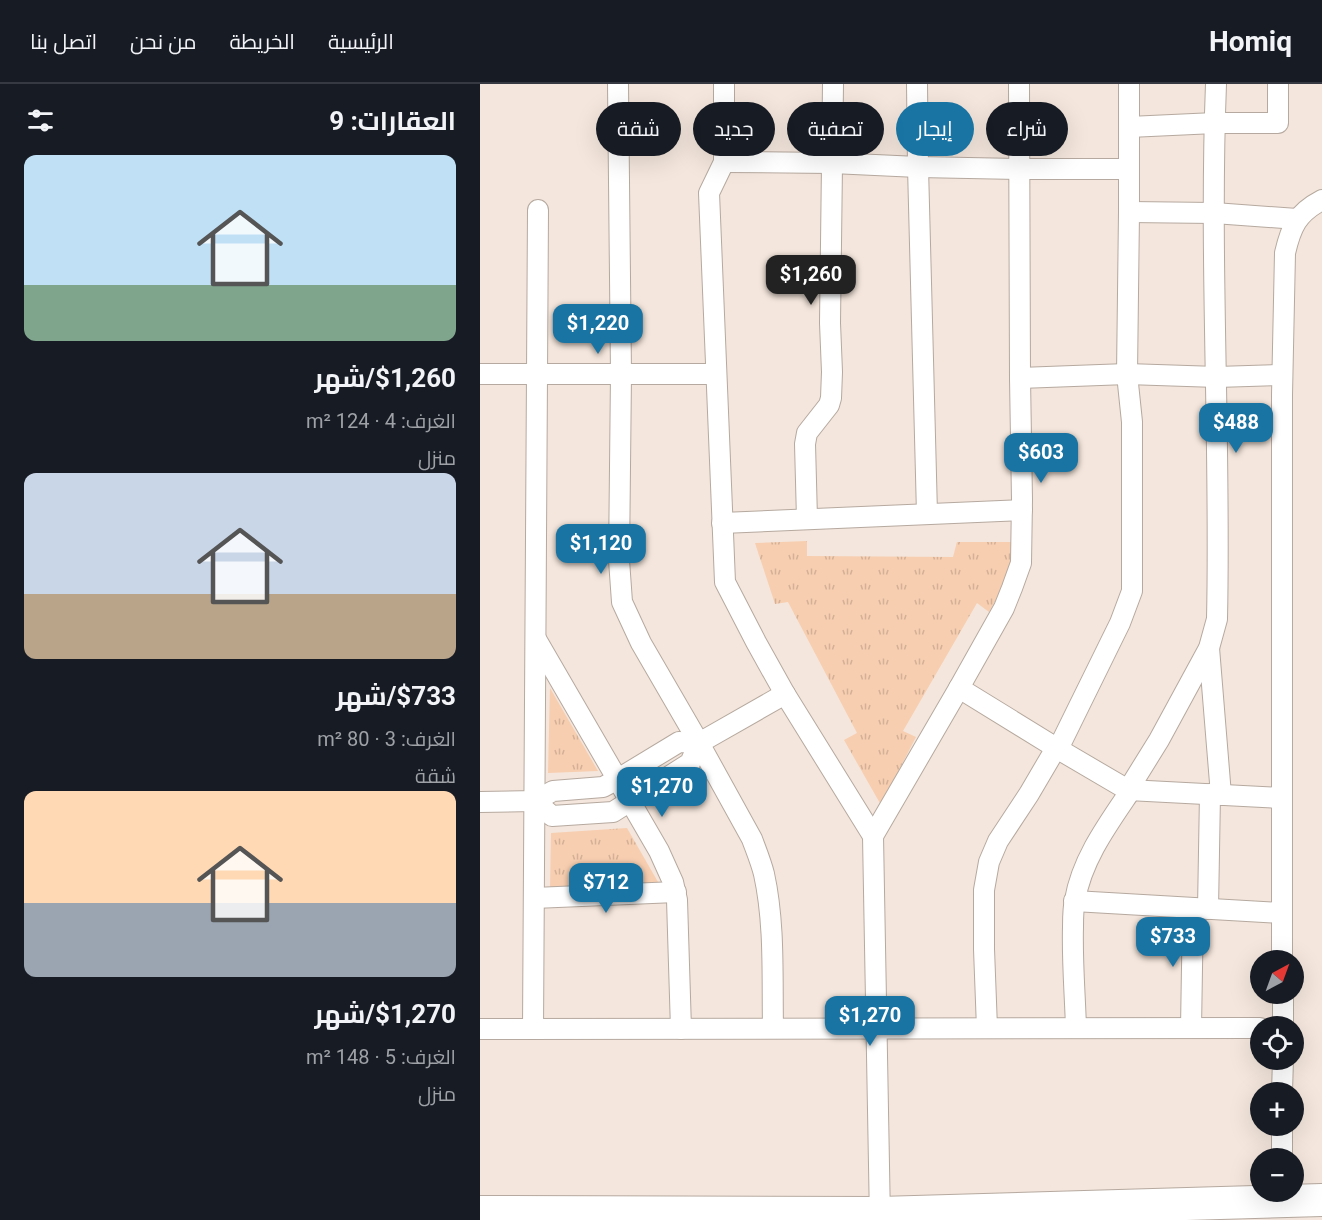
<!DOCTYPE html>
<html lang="ar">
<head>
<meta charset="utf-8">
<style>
	body { margin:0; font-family:Roboto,Cairo,sans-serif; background:#242831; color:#f1f3f6; direction:rtl; height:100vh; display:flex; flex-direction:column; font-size:22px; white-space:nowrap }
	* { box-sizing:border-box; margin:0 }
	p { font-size:20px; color:#9ea1a6 }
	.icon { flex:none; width:33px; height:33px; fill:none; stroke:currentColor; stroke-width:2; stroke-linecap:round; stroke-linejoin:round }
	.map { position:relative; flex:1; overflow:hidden; direction:ltr }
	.drawer { display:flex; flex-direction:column; background:#171b24; width:480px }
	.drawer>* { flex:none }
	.top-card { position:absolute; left:18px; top:18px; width:570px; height:54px; direction:rtl; display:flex; gap:12px }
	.needle { width:39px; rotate:41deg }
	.buttons { position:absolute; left:770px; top:866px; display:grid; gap:12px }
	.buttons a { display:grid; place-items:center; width:54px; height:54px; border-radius:50%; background:#171b24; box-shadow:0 6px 24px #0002; font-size:30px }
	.price { position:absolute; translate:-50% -51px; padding:0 14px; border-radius:12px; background:#1974a3; color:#fff; font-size:20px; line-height:39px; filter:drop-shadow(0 2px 3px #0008) }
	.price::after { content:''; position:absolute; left:50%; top:36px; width:18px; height:14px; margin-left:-9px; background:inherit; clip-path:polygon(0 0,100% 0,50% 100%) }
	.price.active { background:#222; color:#fff }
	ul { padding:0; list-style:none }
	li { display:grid; align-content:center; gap:12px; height:318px; padding:0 24px }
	li span { display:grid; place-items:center; height:186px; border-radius:12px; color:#555 }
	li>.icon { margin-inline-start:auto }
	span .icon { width:108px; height:108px; fill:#fffc; stroke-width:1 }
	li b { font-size:26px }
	h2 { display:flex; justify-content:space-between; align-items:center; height:72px; padding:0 24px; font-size:26px }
	.tag { padding:0 21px; border-radius:27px; background:#171b24; box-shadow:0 6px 24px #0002; font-size:21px; line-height:54px }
	.tag.active { background:#1974a3; color:#fff }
	header { display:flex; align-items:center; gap:36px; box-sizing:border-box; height:84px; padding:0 30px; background:#171b24; border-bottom:2px solid #363941 }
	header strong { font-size:28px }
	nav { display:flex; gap:33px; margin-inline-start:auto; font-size:21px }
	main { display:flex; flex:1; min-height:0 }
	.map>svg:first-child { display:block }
	.grass { fill:url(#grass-tufts) }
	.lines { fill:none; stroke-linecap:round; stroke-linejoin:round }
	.minor-casing { stroke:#b6a99f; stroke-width:22 }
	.primary-casing { stroke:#b6a99f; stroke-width:34 }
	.minor { stroke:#fff; stroke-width:20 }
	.primary { stroke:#fff; stroke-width:32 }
</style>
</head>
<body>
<header>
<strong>Homiq</strong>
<nav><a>الرئيسية</a><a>الخريطة</a><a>من نحن</a><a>اتصل بنا</a></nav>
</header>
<main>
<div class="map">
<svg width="842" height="1136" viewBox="0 0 842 1136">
	<defs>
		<pattern id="grass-tufts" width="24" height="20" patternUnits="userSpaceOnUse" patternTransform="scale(1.5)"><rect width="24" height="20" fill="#f7ceb0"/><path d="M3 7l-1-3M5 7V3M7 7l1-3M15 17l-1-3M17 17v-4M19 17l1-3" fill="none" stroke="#d3b096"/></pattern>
	</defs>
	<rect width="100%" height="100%" fill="#f4e6dc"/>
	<g class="grass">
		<path d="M327,457V472L473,473L477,458H535L532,486L509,528L497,519L423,647L436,653L401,721L364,656L377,649L308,518L295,520L275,459Z"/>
		<path d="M70,604L118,687L68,689Z"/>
		<path d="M147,744L182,805L70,806L71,749Z"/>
	</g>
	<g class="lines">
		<g class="minor-casing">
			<g id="minor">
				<path d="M138,0L141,290L139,476L142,518L161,559L219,659L272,755C276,766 281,778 284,790C295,840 292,894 293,944"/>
				<path d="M244,0V78L229,109L245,498L276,558L305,610L393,752L400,1136"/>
				<path d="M437,0L438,83L447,430"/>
				<path d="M649,43L735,39H798V0"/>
				<path d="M244,78L352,79L438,83L540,85H648"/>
				<path d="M649,128L734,129L817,135"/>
				<path d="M0,290H236"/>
				<path d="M540,294L647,290L737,293L802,291"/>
				<path d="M327,435L325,360L327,349L349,321L351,314L352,288L350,239L353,0"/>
				<path d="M242,439L542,426"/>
				<path d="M56,555L179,767L193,798L197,816L201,945"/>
				<path d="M729,564L741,711"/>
				<path d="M479,604L578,665L648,706L802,714"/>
				<path d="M578,665L640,539L652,507V338L647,290L649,128V0"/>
				<path d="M648,706L679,656L729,564L737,535C741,357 729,178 736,0"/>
				<path d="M55,717L72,732L133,728L210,679L219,659L305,610"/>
				<path d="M0,718L55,717L73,707L123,703L138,695L199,658L219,659"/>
				<path d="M393,752L479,604L524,524L532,504L541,479L542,416L540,294L539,0"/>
				<path d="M54,814L196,808"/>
				<path d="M594,817L802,829"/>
				<path d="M728,825L730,710"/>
				<path d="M802,876V311L805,169C811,143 817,129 842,116"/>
				<path d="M803,909V942"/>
				<path d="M507,944L504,865V806L509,778L518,757L549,710L576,664"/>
				<path d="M596,944C595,910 592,877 593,843C593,834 593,824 595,816C602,775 628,740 651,706"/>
				<path d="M711,944L713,824"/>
				<path d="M0,945L780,944"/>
				<path d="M53,945L58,126"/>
				<path d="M802,1008L803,975"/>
				<path d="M802,1074V1041"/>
			</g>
		</g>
		<g class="primary-casing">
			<path id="primary" d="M0,1128L400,1129L842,1116"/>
		</g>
		<use href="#minor" class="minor"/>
		<use href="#primary" class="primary"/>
	</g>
</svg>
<div class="buttons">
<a><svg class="needle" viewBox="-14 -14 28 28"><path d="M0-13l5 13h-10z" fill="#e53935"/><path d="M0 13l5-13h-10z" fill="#9ea1a6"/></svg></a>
<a><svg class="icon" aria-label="locate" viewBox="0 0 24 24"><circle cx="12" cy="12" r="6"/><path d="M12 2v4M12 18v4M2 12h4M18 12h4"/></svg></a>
<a>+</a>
<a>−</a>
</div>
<b class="price active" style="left:331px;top:222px">$1,260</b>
<b class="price" style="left:118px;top:271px">$1,220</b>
<b class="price" style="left:756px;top:370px">$488</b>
<b class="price" style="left:561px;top:400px">$603</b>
<b class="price" style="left:121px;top:491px">$1,120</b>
<b class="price" style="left:182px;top:734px">$1,270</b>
<b class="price" style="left:126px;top:830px">$712</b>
<b class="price" style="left:693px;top:884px">$733</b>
<b class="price" style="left:390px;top:963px">$1,270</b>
<div class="top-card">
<a class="tag">شراء</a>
<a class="tag active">إيجار</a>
<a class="tag">تصفية</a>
<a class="tag">جديد</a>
<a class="tag">شقة</a>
</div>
</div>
<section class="drawer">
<h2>العقارات: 9<svg class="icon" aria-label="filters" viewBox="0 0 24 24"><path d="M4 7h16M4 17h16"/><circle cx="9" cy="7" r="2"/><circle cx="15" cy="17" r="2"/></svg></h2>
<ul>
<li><span style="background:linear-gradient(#bfe0f5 70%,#7fa58c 0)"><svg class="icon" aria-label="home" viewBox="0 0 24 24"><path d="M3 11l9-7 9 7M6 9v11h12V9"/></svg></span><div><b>$1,260/شهر</b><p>الغرف: 4 · 124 m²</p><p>منزل</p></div></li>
<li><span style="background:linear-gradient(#c9d6e8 65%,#b9a48a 0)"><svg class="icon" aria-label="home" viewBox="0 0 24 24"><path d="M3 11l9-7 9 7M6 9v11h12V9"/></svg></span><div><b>$733/شهر</b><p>الغرف: 3 · 80 m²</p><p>شقة</p></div></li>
<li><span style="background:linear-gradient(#ffd9b3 60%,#9aa5b1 0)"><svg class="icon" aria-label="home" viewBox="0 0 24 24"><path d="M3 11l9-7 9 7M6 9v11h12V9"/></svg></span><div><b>$1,270/شهر</b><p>الغرف: 5 · 148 m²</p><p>منزل</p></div></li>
</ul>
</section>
</main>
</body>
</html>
